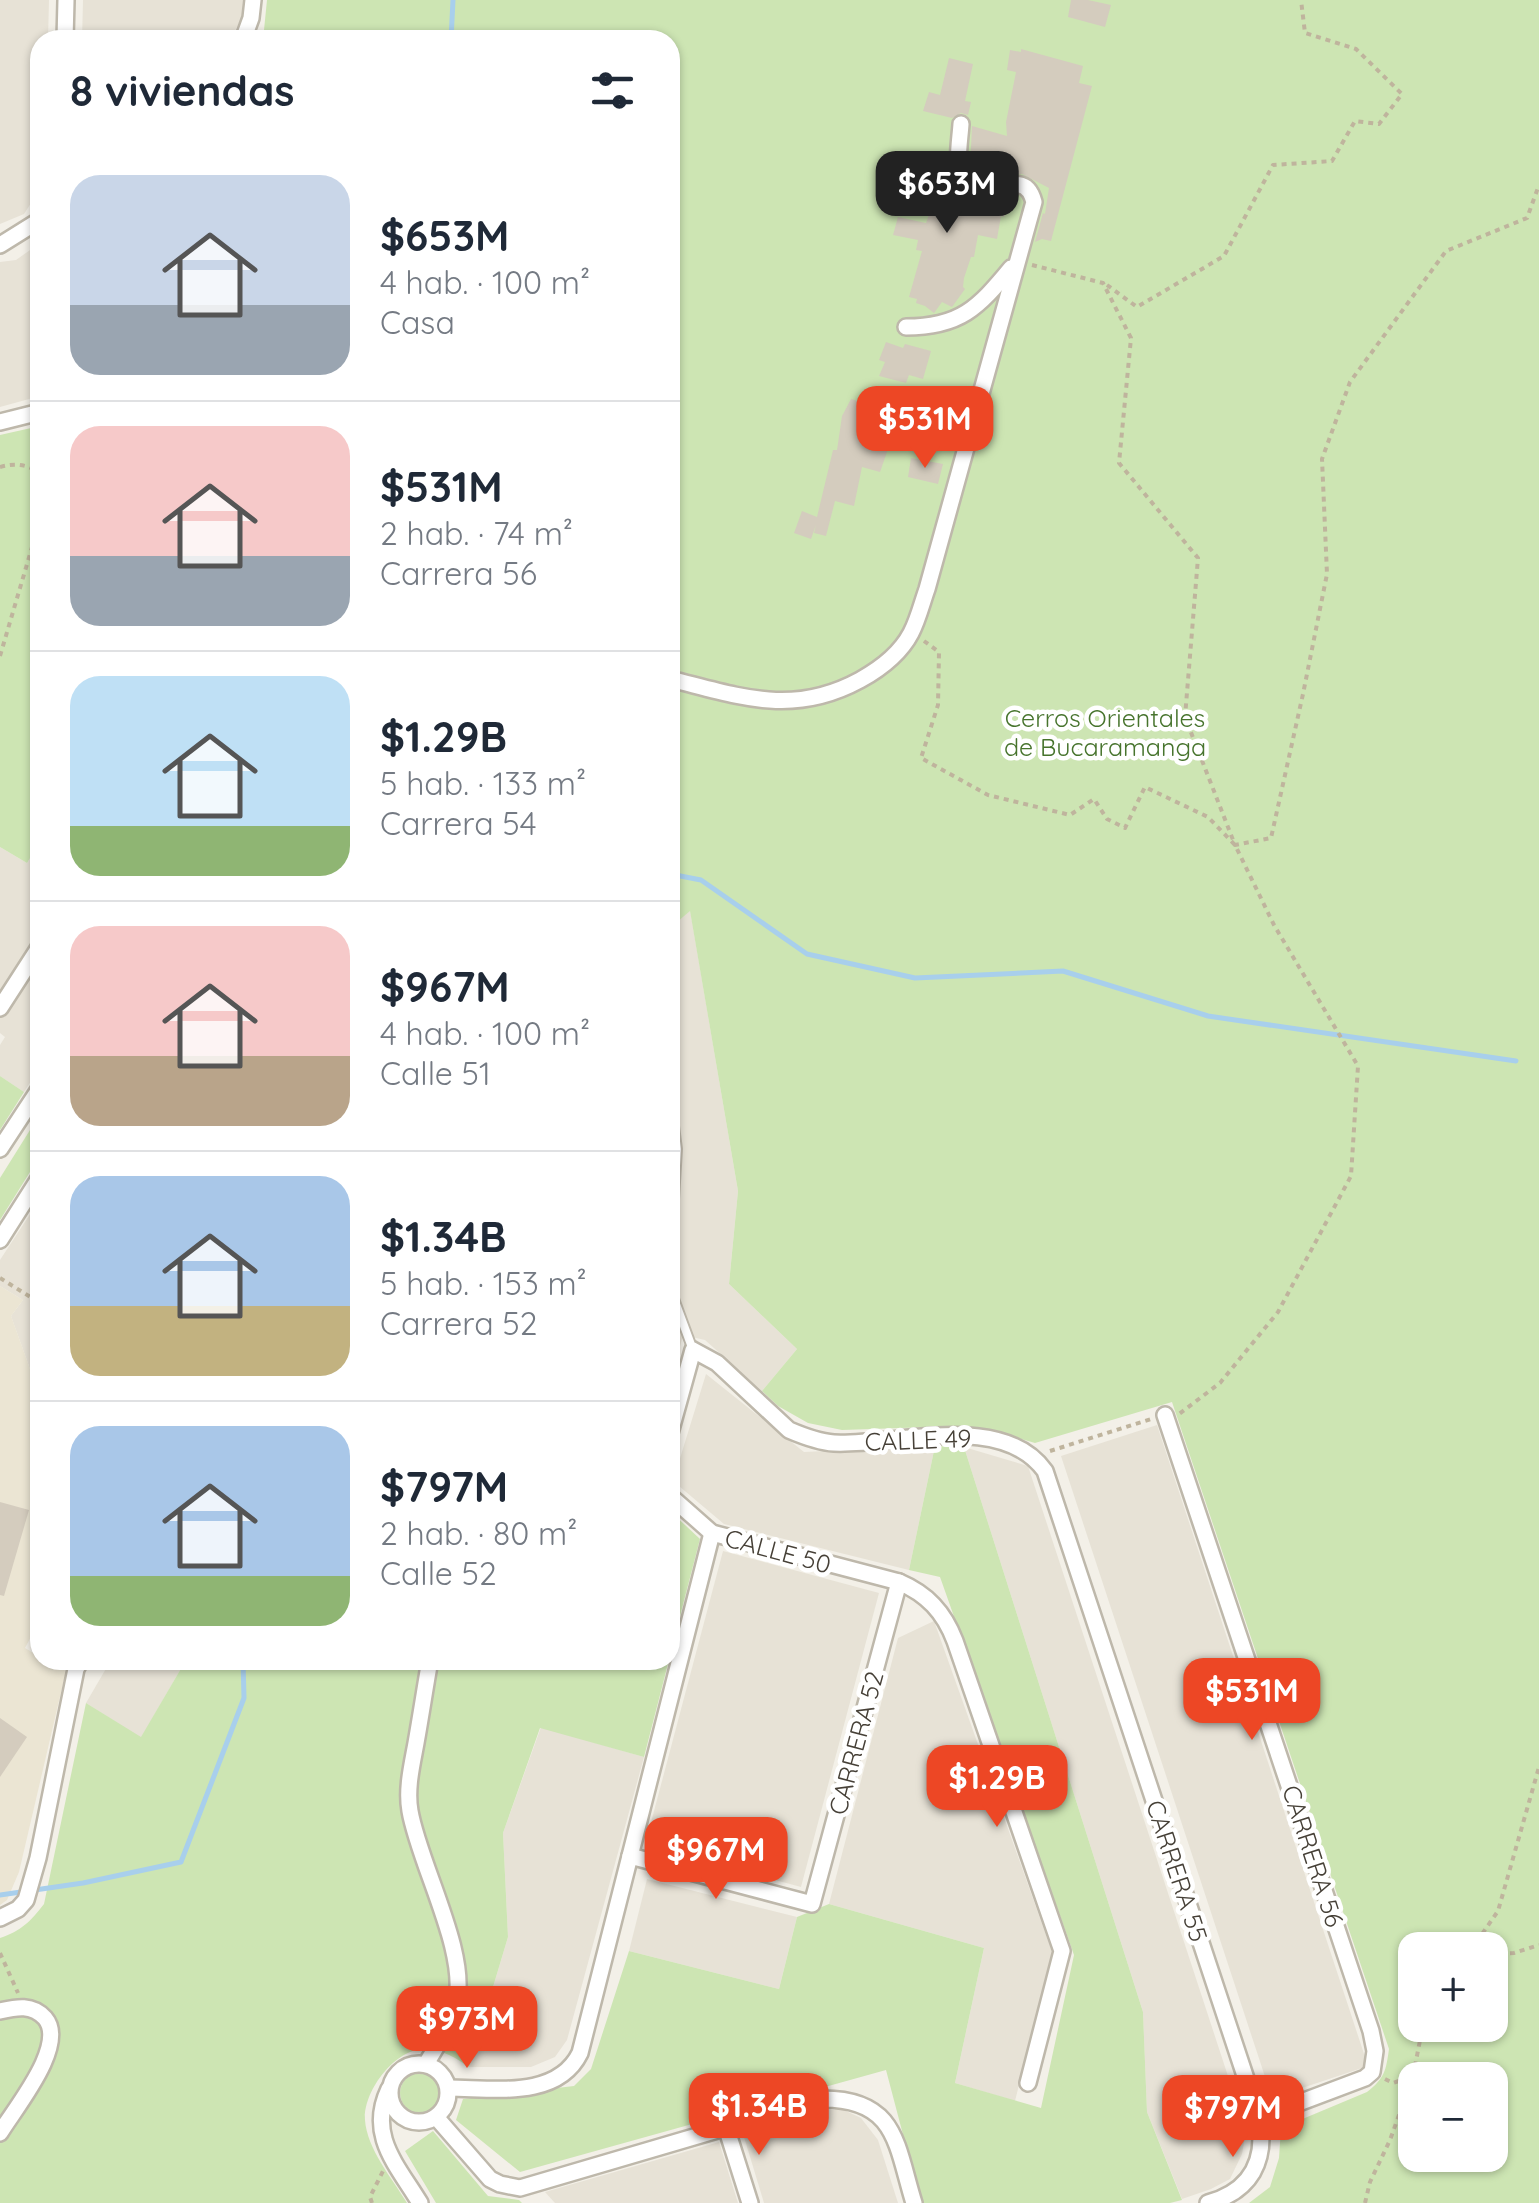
<!DOCTYPE html>
<html lang="es">
<head>
<meta charset="utf-8">
<style>
	body { margin:0; font-family:Quicksand,sans-serif; background:#f2f2f3; color:#1f2937; height:100vh; display:flex; flex-direction:column; font-size:38px; white-space:nowrap }
	* { box-sizing:border-box; margin:0 }
	p { font-size:32px; color:#747a83 }
	.icon { flex:none; width:55px; height:55px; fill:none; stroke:currentColor; stroke-width:2; stroke-linecap:round; stroke-linejoin:round }
	.map { position:relative; flex:1; overflow:hidden }
	.drawer { position:absolute; left:30px; top:30px; width:650px; height:1640px; display:flex; flex-direction:column; background:#fff; border-radius:30px; box-shadow:0 2px 8px #0004 }
	.drawer>* { flex:none }
	.tools { position:absolute; left:1398px; top:1932px; display:grid; gap:20px }
	.tools a { display:grid; place-items:center; width:110px; height:110px; border-radius:20px; background:#fff; box-shadow:0 2px 8px #0004; font-size:50px }
	.price { position:absolute; translate:-50% -85px; padding:0 22px; border-radius:20px; background:#ed4725; color:#fff; font-size:32px; line-height:65px; filter:drop-shadow(0 2px 5px #0008) }
	.price::after { content:''; position:absolute; left:50%; top:60px; width:30px; height:22px; margin-left:-15px; background:inherit; clip-path:polygon(0 0,100% 0,50% 100%) }
	.price.selected { background:#222; color:#fff }
	ul { padding:0; list-style:none }
	li { display:flex; align-items:center; gap:30px; height:250px; padding:0 40px }
	li+li { border-top:2px solid #e0e1e3 }
	li span { display:grid; place-items:center; flex:none; width:280px; height:200px; border-radius:30px; color:#555 }
	li>.icon { margin-inline-start:auto }
	span .icon { width:120px; height:120px; fill:#fffc; stroke-width:1 }
	li b { font-size:42px }
	h2 { display:flex; justify-content:space-between; align-items:center; height:120px; padding:0 40px; font-size:42px }
	.map>svg:first-child { display:block }
	.residential { fill:#e7e2d6 }
	.education { fill:#ebe5d3 }
	.green { fill:#cde5b3; fill-rule:evenodd }
	.lines { fill:none; stroke-linecap:round; stroke-linejoin:round }
	.stream { stroke:#a8cfec; stroke-width:5 }
	.building { fill:#d4ccbe }
	.lane-casing { stroke:#beb8ab; stroke-width:12 }
	.street-casing { stroke:#beb8ab; stroke-width:20 }
	.path { stroke:#bfb49d; stroke-width:4; stroke-dasharray:5 5; stroke-linecap:butt }
	.lane { stroke:#fff; stroke-width:8 }
	.street { stroke:#fff; stroke-width:15 }
	.labels { text-anchor:middle; stroke-width:9; stroke-linejoin:round; paint-order:stroke }
	.park-label { font-size:25px; fill:#47742d; stroke:#fff }
	.street-label { font-size:25px; fill:#464037; stroke:#fff }
</style>
</head>
<body>
<div class="map">
<svg width="1539" height="2203" viewBox="0 0 1539 2203">
	<rect width="100%" height="100%" fill="#f3f0e8"/>
	<g class="residential">
		<path d="M0,0H49L48,40H40V189L24,214L0,224Z"/>
		<path d="M83,0H243L242,16L231,40H82Z"/>
		<path d="M40,243V396L0,407V262L16,260Z"/>
		<path d="M40,842V1067L24,1092L0,1076V1045L5,1037L0,1033V847L27,863Z"/>
		<path d="M690,910L738,1191L729,1284L797,1349L762,1391L705,1340L683,1335L670,1384V928Z"/>
		<path d="M40,1199V1397L11,1316L23,1300L0,1286V1260Z"/>
		<path d="M706,1374L804,1452L935,1446L909,1570L724,1524L673,1481Z"/>
		<path d="M1157,1425L1368,2066L1272,2098L1061,1456Z"/>
		<path d="M964,1447L1028,1466L1246,2131L1242,2154L1230,2179L1211,2189L1182,2199L1147,2112L1143,2012Z"/>
		<path d="M723,1551L879,1593L801,1887L645,1845Z"/>
		<path d="M934,1621L1052,1952L1015,2101L955,2083L984,1948L829,1904L898,1638Z"/>
		<path d="M111,1660H186L141,1738L86,1703Z"/>
		<path d="M541,1727L644,1757L567,2040L555,2057L531,2067H469L508,1937L503,1833Z"/>
		<path d="M647,1879L797,1917L779,1989L629,1951Z"/>
		<path d="M827,2110H844L861,2118L878,2140L898,2203H764L744,2137Z"/>
		<path d="M719,2142L738,2203H555L545,2192Z"/>
	</g>
	<path class="education" d="M0,1286L23,1300L11,1316L40,1397V1620L25,1648L40,1657V1660H46L66,1671L19,1872L7,1900L0,1905Z"/>
	<g class="green">
		<path d="M267,0H1539V2203H1249L1270,2187L1279,2158L1281,2128L1367,2092C1385,2078 1386,2070 1389,2049L1172,1402L1035,1443L986,1429L960,1426L842,1430L808,1423L778,1406L762,1391L797,1349L729,1284L738,1191L690,911L670,928V40H263ZM1415,1950H1490V2025H1415ZM1415,2080H1490V2155H1415Z"/>
		<path d="M40,426V842L27,863L0,847V435Z"/>
		<path d="M0,1076L24,1092L0,1130Z"/>
		<path d="M40,1114V1156L0,1220V1178Z"/>
		<path d="M935,1446L964,1447L1143,2012L1147,2112L1182,2200L1170,2203H921L886,2070L520,2172L456,2120L463,2099L574,2086L591,2069L629,1951L779,1989L797,1917L829,1904L984,1948L955,2083L1041,2108L1074,1955L940,1577L909,1570Z"/>
		<path d="M670,1511L700,1539L670,1655Z"/>
		<path d="M186,1660H669L644,1757L540,1728L503,1833L508,1937L469,2067C456,2058 443,2050 426,2049C396,2047 363,2091 365,2120C367,2149 392,2178 407,2203H0V1938C21,1931 31,1921 44,1904L86,1703L141,1737Z"/>
		<circle cx="421" cy="2093" r="21"/>
		<path d="M433,2131L488,2196L519,2200L522,2203H436L405,2151Z"/>
	</g>
	<g class="lines">
		<g class="stream">
			<path d="M451,40L453,0"/>
			<path d="M670,874L701,880L807,954L915,978L1063,971L1208,1016L1516,1061"/>
			<path d="M0,1895L83,1883L181,1862L244,1698L243,1660"/>
		</g>
	</g>
	<g class="building">
		<path d="M1071,0H1088L1111,5L1105,27L1068,17Z"/>
		<path d="M1021,49L1083,66L1079,83L1092,86L1051,241L1042,239L1035,242L1043,213L1045,214L1049,188L1022,174L998,177L999,175L971,166L970,169L972,126L1007,136L1006,122L1016,72L1007,70L1010,50L1021,52Z"/>
		<path d="M949,58L973,64L965,101L971,102L968,115L961,113L952,118L923,111L929,92L940,95Z"/>
		<path d="M936,153L947,156L948,172L954,191L967,204L991,206L992,204L1017,196L1012,207L1008,204L1004,217L1001,216L997,239L978,235L974,257H971L964,278L963,287L965,289L952,307L942,302L934,313L925,306L916,303L917,299L909,297L922,251L916,250L918,240L893,235L898,217L926,223L940,184L907,178L910,162L924,165L925,161L934,164Z"/>
		<path d="M886,342L903,348L905,344L931,351L923,379L909,375L906,383L879,376L885,362L879,360Z"/>
		<path d="M851,399L897,412L889,446L880,472L862,467L854,506L835,501L826,536L814,533L816,525L811,539L794,533L802,511L817,517L833,450H837L842,416Z"/>
		<path d="M911,458L943,464L938,484L908,477Z"/>
		<path d="M0,1502L29,1510L4,1596L0,1595Z"/>
		<path d="M0,1718L27,1737L0,1777Z"/>
	</g>
	<g class="lines">
		<g class="lane-casing">
			<g id="lane">
				<path d="M670,1096L677,1149L670,1265"/>
				<path d="M670,1288L693,1350"/>
			</g>
		</g>
		<g class="street-casing">
			<g id="street">
				<path d="M65,40L66,0"/>
				<path d="M243,40L251,18L253,0"/>
				<path d="M0,245L40,220"/>
				<path d="M906,327C960,327 978,308 1011,268"/>
				<path d="M0,422L40,412"/>
				<path d="M670,679C739,696 792,717 860,680C880,669 900,654 911,633C918,620 922,603 927,589L1034,202C1021,152 968,232 959,171C957,155 960,139 961,124"/>
				<path d="M0,1008L40,946"/>
				<path d="M0,1149L40,1088"/>
				<path d="M0,1240L40,1177"/>
				<path d="M1165,1415L1371,2031L1375,2051L1372,2072L1365,2078L1259,2118"/>
				<path d="M670,1433L693,1350L717,1363L789,1430C803,1436 818,1442 834,1443C896,1446 1002,1411 1045,1471L1259,2118C1267,2161 1251,2191 1208,2203"/>
				<path d="M670,1496L712,1533L899,1582C927,1594 944,1612 955,1641L1062,1951L1028,2083"/>
				<path d="M630,1856L812,1904L899,1582"/>
				<path d="M0,1918L18,1909L26,1900L38,1858L76,1669L81,1660"/>
				<path d="M0,2011C17,2007 32,2004 45,2018C68,2045 15,2108 0,2133"/>
				<circle cx="419" cy="2093" r="29"/>
				<path d="M426,2064C437,2045 451,2025 456,2003C469,1953 419,1864 410,1811C406,1789 412,1765 416,1743C421,1715 425,1688 430,1660"/>
				<path d="M449,2088C492,2088 557,2100 580,2053L712,1533"/>
				<path d="M389,2089C367,2135 397,2165 420,2203"/>
				<path d="M436,2117L490,2179L500,2184L520,2188L823,2099C897,2099 896,2145 914,2203"/>
				<path d="M726,2127L750,2203"/>
			</g>
		</g>
		<g class="path">
			<path d="M1032,265L1103,283L1131,338L1119,463L1198,558L1185,717L1235,845L1271,838L1303,694L1327,574L1322,459L1350,382L1446,251L1527,218L1539,185"/>
			<path d="M1107,285L1137,307L1224,256L1273,165L1332,161L1355,121L1379,124L1402,94L1356,49L1305,33L1301,0"/>
			<path d="M0,467C15,463 27,464 40,473"/>
			<path d="M924,641L939,652L938,705L921,758L988,795L1070,815L1094,799L1107,819L1125,828L1145,787L1208,817L1235,845L1274,925L1358,1066L1351,1176L1278,1312L1220,1383L1179,1414"/>
			<path d="M0,656L40,520"/>
			<path d="M0,1278L32,1298L40,1299"/>
			<path d="M1050,1451L1151,1419"/>
			<path d="M1471,1950L1498,1911L1539,1767"/>
			<path d="M0,1953L18,1993"/>
			<path d="M1490,1954L1514,1953L1539,1945"/>
			<path d="M1385,2079L1393,2083L1413,2076L1423,2025"/>
			<path d="M372,2203L370,2197L383,2171"/>
			<path d="M1365,2203L1370,2182L1390,2140L1413,2076"/>
		</g>
		<use href="#lane" class="lane"/>
		<use href="#street" class="street"/>
	</g>
	<g class="labels">
		<g class="park-label">
			<text x="1105" y="727">Cerros Orientales<tspan x="1105" dy="29">de Bucaramanga</tspan></text>
		</g>
		<g class="street-label">
			<text transform="translate(918 1440) rotate(-2)" y="9">CALLE 49</text>
			<text transform="translate(778 1551) rotate(15)" y="9">CALLE 50</text>
			<text transform="translate(856 1743) rotate(-75)" y="9">CARRERA 52</text>
			<text transform="translate(1313 1856) rotate(72)" y="9">CARRERA 56</text>
			<text transform="translate(1177 1871) rotate(72)" y="9">CARRERA 55</text>
		</g>
	</g>
</svg>
<div class="tools">
<a>+</a>
<a>−</a>
</div>
<b class="price selected" style="left:947px;top:236px">$653M</b>
<b class="price" style="left:925px;top:471px">$531M</b>
<b class="price" style="left:1252px;top:1743px">$531M</b>
<b class="price" style="left:997px;top:1830px">$1.29B</b>
<b class="price" style="left:716px;top:1902px">$967M</b>
<b class="price" style="left:467px;top:2071px">$973M</b>
<b class="price" style="left:759px;top:2158px">$1.34B</b>
<b class="price" style="left:1233px;top:2160px">$797M</b>
<section class="drawer">
<h2>8 viviendas<svg class="icon" aria-label="filters" viewBox="0 0 24 24"><path d="M4 7h16M4 17h16"/><circle cx="9" cy="7" r="2"/><circle cx="15" cy="17" r="2"/></svg></h2>
<ul>
<li><span style="background:linear-gradient(#c9d6e8 65%,#9aa5b1 0)"><svg class="icon" aria-label="home" viewBox="0 0 24 24"><path d="M3 11l9-7 9 7M6 9v11h12V9"/></svg></span><div><b>$653M</b><p>4 hab. · 100 m²</p><p>Casa</p></div></li>
<li><span style="background:linear-gradient(#f6c9c9 65%,#9aa5b1 0)"><svg class="icon" aria-label="home" viewBox="0 0 24 24"><path d="M3 11l9-7 9 7M6 9v11h12V9"/></svg></span><div><b>$531M</b><p>2 hab. · 74 m²</p><p>Carrera 56</p></div></li>
<li><span style="background:linear-gradient(#bfe0f5 75%,#8fb573 0)"><svg class="icon" aria-label="home" viewBox="0 0 24 24"><path d="M3 11l9-7 9 7M6 9v11h12V9"/></svg></span><div><b>$1.29B</b><p>5 hab. · 133 m²</p><p>Carrera 54</p></div></li>
<li><span style="background:linear-gradient(#f6c9c9 65%,#b9a48a 0)"><svg class="icon" aria-label="home" viewBox="0 0 24 24"><path d="M3 11l9-7 9 7M6 9v11h12V9"/></svg></span><div><b>$967M</b><p>4 hab. · 100 m²</p><p>Calle 51</p></div></li>
<li><span style="background:linear-gradient(#a9c7e8 65%,#c2b280 0)"><svg class="icon" aria-label="home" viewBox="0 0 24 24"><path d="M3 11l9-7 9 7M6 9v11h12V9"/></svg></span><div><b>$1.34B</b><p>5 hab. · 153 m²</p><p>Carrera 52</p></div></li>
<li><span style="background:linear-gradient(#a9c7e8 75%,#8fb573 0)"><svg class="icon" aria-label="home" viewBox="0 0 24 24"><path d="M3 11l9-7 9 7M6 9v11h12V9"/></svg></span><div><b>$797M</b><p>2 hab. · 80 m²</p><p>Calle 52</p></div></li>
</ul>
</section>
</div>
</body>
</html>
